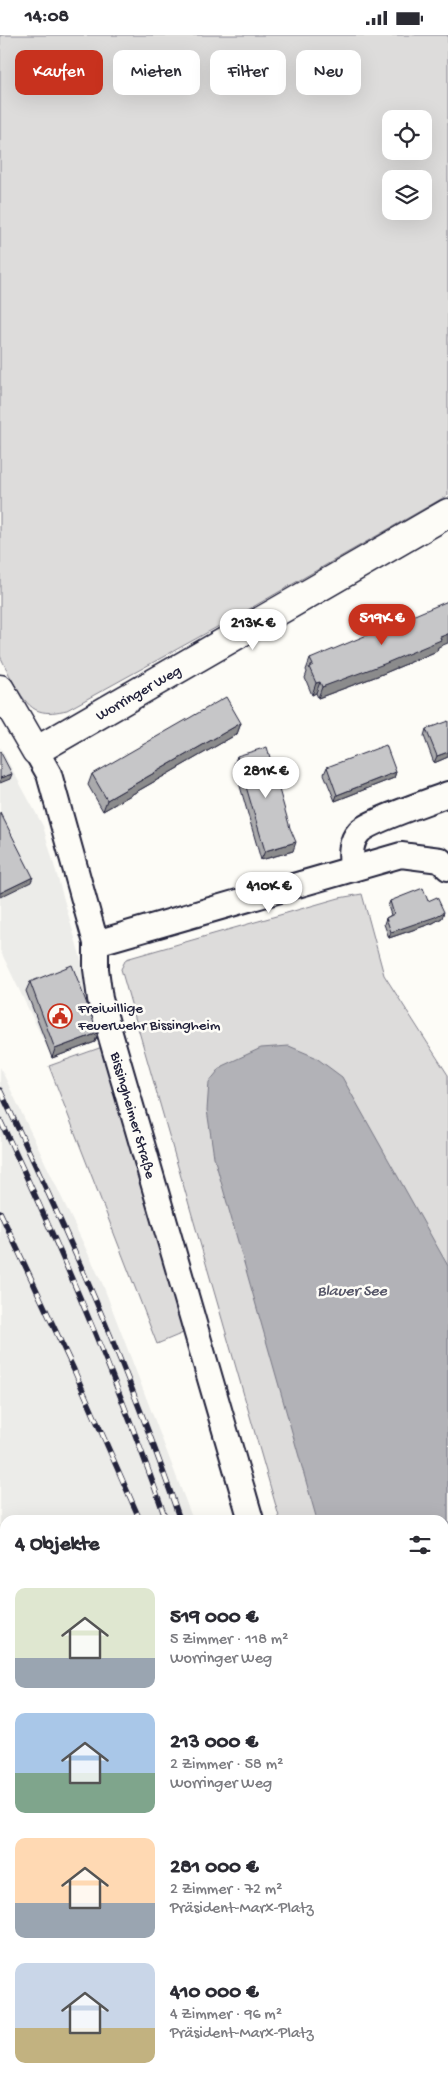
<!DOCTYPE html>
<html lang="de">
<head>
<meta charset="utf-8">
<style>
	body { margin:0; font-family:"Gochi Hand",sans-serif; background:#f2f2f3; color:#2b2b33; height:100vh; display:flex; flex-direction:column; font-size:19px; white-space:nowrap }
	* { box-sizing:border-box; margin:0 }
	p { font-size:16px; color:#7c7c81 }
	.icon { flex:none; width:28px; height:28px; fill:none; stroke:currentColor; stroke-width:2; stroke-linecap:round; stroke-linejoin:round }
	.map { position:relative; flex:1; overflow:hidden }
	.side { position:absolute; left:0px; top:1480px; width:449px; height:570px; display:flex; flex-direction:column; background:#fff; border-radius:15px 15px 0 0; box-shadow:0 5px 20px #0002 }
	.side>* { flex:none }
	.hud { position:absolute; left:15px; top:15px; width:419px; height:45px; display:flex; gap:10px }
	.controls { position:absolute; left:382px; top:75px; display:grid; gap:10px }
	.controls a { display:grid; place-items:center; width:50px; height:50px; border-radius:10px; background:#fff; box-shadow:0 5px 20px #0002; font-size:25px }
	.price { position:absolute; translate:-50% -42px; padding:0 11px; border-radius:18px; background:#fff; color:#222; font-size:16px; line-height:32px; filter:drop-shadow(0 1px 2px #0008) }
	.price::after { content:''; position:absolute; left:50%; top:30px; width:15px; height:11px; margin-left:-8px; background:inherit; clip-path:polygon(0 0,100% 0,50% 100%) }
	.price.on { background:#c8321e; color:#fff }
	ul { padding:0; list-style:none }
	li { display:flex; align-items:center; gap:15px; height:125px; padding:0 15px }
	li span { display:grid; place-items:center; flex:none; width:140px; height:100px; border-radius:10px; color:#555 }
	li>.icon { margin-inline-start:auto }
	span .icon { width:60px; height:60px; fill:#fffc; stroke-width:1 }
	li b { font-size:21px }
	h2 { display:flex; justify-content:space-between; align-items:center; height:60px; padding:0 15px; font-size:21px }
	.chip { padding:0 18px; border-radius:10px; background:#fff; box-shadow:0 5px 20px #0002; font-size:18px; line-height:45px }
	.chip.on { background:#c8321e; color:#fff }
	.status { display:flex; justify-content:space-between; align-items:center; height:35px; padding:0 25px; background:#fff; direction:ltr }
	.status svg { height:14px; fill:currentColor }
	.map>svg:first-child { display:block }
	.built { fill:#ecece9 }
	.green { fill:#dddcdb; stroke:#807f8b; fill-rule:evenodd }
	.water { fill:#b2b2b7; stroke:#787885 }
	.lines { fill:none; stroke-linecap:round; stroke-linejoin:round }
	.street-casing { stroke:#22223b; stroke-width:28 }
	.secondary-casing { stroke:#22223b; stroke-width:31 }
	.street { stroke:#fdfcf7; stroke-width:24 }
	.secondary { stroke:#fdfcf7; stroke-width:28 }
	.rail-casing { stroke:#22223b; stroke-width:5.5 }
	.rail { stroke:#fdfcf7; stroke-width:4; stroke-dasharray:11; stroke-linecap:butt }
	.wall { fill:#aaaaac; stroke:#22223b }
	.shaded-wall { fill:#8b8b8c; stroke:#22223b }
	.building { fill:#c6c6c8; stroke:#22223b }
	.labels { text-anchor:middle; stroke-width:5; stroke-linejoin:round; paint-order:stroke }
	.street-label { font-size:15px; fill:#22223b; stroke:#fdfcf7 }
	.poi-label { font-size:15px; fill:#22223b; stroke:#fdfcf7; text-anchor:start }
	.water-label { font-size:16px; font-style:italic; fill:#545466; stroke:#fdfcf7 }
</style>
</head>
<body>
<div class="status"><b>14:08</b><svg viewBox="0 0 49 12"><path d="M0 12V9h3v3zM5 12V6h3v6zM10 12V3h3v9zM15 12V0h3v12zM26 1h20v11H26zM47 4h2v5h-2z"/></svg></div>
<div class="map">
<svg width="448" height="2050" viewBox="0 0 448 2050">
	<rect width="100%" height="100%" fill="#fdfcf7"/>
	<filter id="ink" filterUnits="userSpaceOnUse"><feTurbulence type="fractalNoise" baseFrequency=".02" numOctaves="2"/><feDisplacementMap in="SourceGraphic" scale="10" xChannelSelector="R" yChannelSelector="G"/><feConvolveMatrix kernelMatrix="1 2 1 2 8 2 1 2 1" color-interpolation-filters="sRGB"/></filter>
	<g filter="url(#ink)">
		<g class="built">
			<path d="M0,712L43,791L104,1005L52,1023L0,915Z"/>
			<path d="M0,1032L103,1250L193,1485H5V1931L0,1915Z"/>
			<path d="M41,2045H374L375,2050H43Z"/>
		</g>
		<g class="green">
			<path d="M0,0H448V460L237,581L67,675C57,677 48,679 39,676C22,671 8,636 0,621ZM391,84H424V116H391ZM391,144H424V176H391Z"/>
			<path d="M362,859L384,940L448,1040V2050H444L443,2045L444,1485H280L121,934L126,924L339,863Z"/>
			<path d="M105,1011L188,1296L157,1309L49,1031Z"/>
			<path d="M0,1915L5,1931V2045H41L43,2050H0Z"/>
		</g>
		<path class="water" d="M289,1011L315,1022L342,1042L448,1231V1930L444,1915V1485H317L214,1122L207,1075L209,1047L222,1031L261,1013Z"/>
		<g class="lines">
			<g class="street-casing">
				<g id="street">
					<path d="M36,716L49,739L96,908V934L100,964L251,1485"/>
					<path d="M352,834C351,821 349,808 359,797C369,786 431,766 448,759"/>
					<path d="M96,908L401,820L440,825L448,833"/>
					<path d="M413,2045L415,2050"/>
				</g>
			</g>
			<g class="secondary-casing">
				<path id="secondary" d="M0,654L36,716L448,478"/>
			</g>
			<use href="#street" class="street"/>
			<use href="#secondary" class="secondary"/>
			<g class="rail-casing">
				<g id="rail">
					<path d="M0,1055C67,1196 130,1337 180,1485"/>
					<path d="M0,1085C62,1216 119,1348 166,1485"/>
					<path d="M0,1177L74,1335L140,1485"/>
					<path d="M330,2045L332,2050"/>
					<path d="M343,2045L345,2050"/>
					<path d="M358,2045L360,2050"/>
				</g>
			</g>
			<use href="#rail" class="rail"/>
		</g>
		<g class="wall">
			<path d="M438,612L437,616L380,640L318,663L316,658L312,660L305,643L307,637L306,635L310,624Z"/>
			<path d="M241,688L237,699L103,776L88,750L92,739Z"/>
			<path d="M426,694L448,722L434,728L424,701Z"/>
			<path d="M237,721L293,816L261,825L234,730Z"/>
			<path d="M327,732L396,737L394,743L335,766L324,739Z"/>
			<path d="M390,866H428L442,883L433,888L389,903L384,889L386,883L391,880L388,871Z"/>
			<path d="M30,947L98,998L95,1007L52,1023L26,956Z"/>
		</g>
		<g class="shaded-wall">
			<path d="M448,599V608L438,612L437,616L380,640L318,663L322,652Z"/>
			<path d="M320,647L316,658L312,660L316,648Z"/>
			<path d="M241,688L237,699L103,776L107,765Z"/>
			<path d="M448,717V722L434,728L437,721Z"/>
			<path d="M396,737L394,743L335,766L337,760Z"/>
			<path d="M12,739L10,744L0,748V743Z"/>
			<path d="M296,807L293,816L261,825L265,816Z"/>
			<path d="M33,842L31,847L0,862V858Z"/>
			<path d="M444,877L442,883L433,888L389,903L391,897Z"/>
			<path d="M98,998L95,1007L52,1023L55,1014Z"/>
		</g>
		<g class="building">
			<path d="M448,566V599L440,602L441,605L384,629L322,652L320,647L316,648L309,632L313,630L310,624Z"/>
			<path d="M226,662L241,688L107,765L92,739Z"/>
			<path d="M448,686V717L437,721L426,694Z"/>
			<path d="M386,710L396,737L337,760L327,732Z"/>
			<path d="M267,712L290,793L296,807L265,816L237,721Z"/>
			<path d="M0,716L12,739L0,743Z"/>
			<path d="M0,777L33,842L0,858Z"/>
			<path d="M423,853L428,866L437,862L444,877L435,882L391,897L386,883L394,879L390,866Z"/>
			<path d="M72,930L98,998L55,1014L30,947Z"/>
		</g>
	</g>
	<defs>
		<g id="civic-ring" transform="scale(1.25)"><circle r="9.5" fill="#fdfcf7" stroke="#c8321e" stroke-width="1.5"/><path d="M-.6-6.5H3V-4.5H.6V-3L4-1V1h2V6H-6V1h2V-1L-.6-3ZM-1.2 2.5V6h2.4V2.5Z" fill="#c8321e"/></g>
	</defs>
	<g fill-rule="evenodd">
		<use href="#civic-ring" x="60" y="981"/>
	</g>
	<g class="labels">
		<g class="street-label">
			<text transform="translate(138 657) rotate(-30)" y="5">Worringer Weg</text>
			<text transform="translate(134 1080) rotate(74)" y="5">Bissingheimer Straße</text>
		</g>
		<g class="poi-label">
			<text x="78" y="977">Freiwillige<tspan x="78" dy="17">Feuerwehr Bissingheim</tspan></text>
		</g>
		<g class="water-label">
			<text x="352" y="1260">Blauer See</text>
		</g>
	</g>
</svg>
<div class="controls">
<a><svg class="icon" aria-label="locate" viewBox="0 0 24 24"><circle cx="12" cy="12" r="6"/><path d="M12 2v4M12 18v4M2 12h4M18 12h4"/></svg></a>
<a><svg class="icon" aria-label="layers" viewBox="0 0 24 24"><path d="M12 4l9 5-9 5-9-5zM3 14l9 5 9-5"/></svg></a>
</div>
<b class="price on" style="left:382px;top:611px">519K €</b>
<b class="price" style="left:253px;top:616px">213K €</b>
<b class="price" style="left:266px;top:764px">281K €</b>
<b class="price" style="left:269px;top:879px">410K €</b>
<div class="hud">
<a class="chip on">Kaufen</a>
<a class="chip">Mieten</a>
<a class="chip">Filter</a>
<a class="chip">Neu</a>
</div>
<section class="side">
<h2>4 Objekte<svg class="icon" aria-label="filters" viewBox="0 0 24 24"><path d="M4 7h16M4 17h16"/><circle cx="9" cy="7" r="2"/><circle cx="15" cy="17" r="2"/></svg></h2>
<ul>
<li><span style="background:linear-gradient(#dfe7d0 70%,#9aa5b1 0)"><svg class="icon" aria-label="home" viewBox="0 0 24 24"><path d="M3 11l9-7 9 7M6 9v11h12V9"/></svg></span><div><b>519 000 €</b><p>5 Zimmer · 118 m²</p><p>Worringer Weg</p></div></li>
<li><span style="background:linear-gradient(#a9c7e8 60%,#7fa58c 0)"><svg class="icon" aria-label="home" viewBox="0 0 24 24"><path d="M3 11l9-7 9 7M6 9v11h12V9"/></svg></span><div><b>213 000 €</b><p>2 Zimmer · 58 m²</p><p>Worringer Weg</p></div></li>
<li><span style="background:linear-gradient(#ffd9b3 65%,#9aa5b1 0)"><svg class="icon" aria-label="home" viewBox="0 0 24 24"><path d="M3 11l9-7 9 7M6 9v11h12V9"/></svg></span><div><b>281 000 €</b><p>2 Zimmer · 72 m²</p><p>Präsident-Marx-Platz</p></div></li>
<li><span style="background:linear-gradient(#c9d6e8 65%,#c2b280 0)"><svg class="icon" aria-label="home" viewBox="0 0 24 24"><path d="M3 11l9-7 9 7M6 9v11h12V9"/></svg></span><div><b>410 000 €</b><p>4 Zimmer · 96 m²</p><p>Präsident-Marx-Platz</p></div></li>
</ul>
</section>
</div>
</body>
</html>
